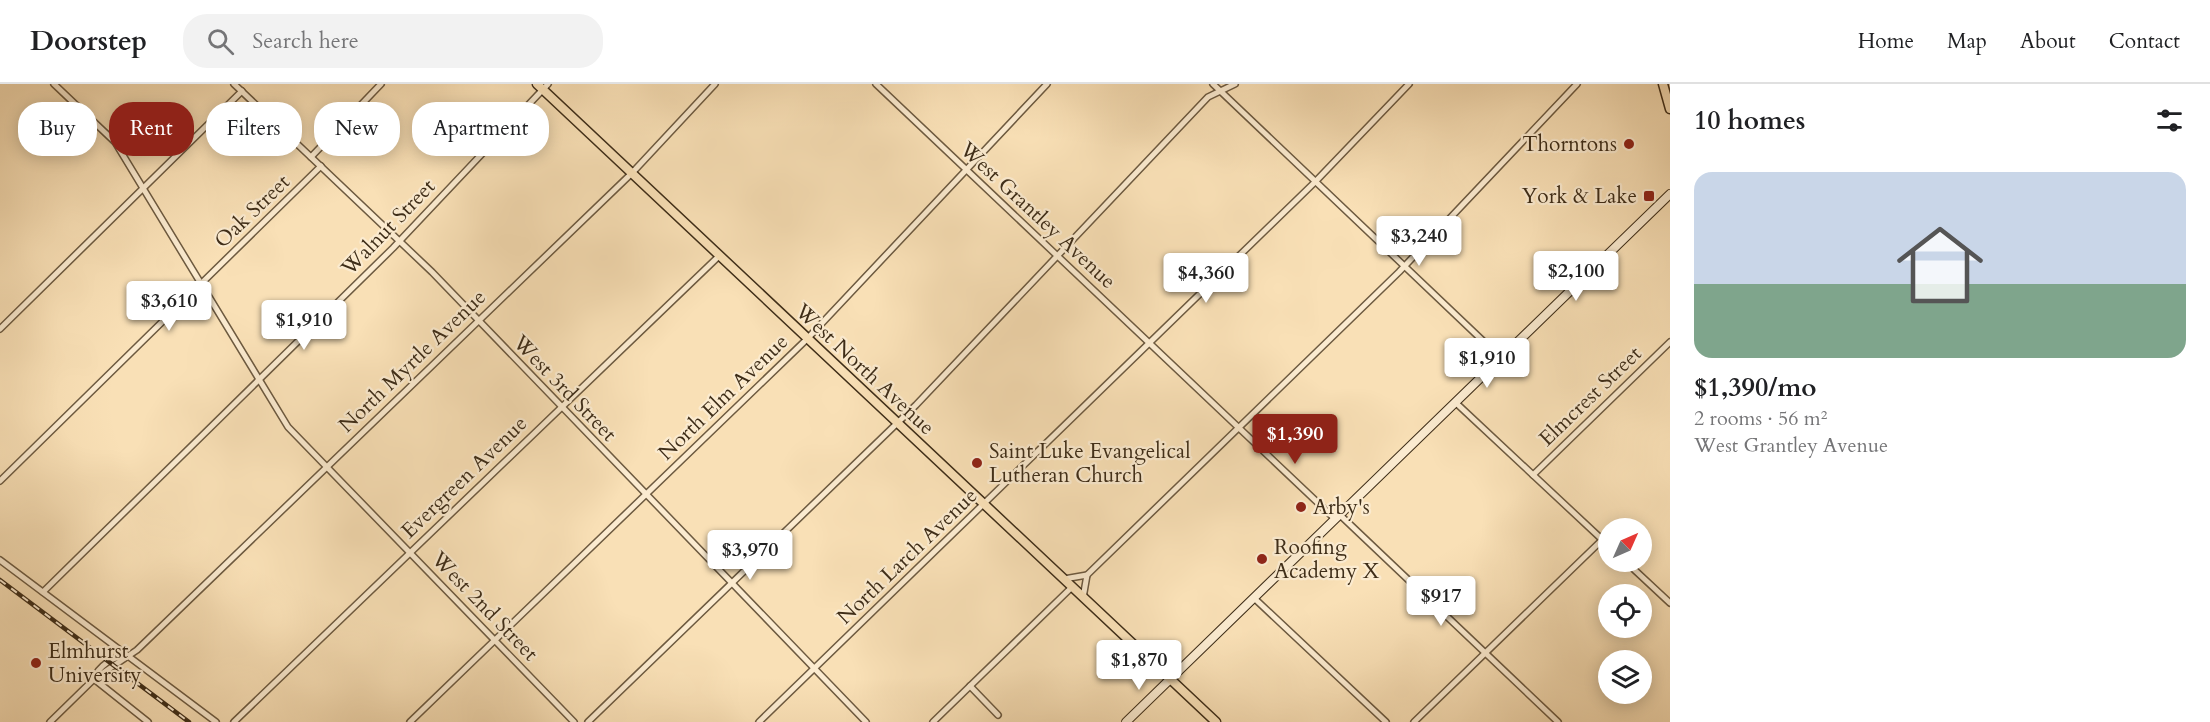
<!DOCTYPE html>
<html lang="en">
<head>
<meta charset="utf-8">
<style>
	body { margin:0; font-family:Cardo,serif; background:#f2f2f2; color:#202124; height:100vh; display:flex; flex-direction:column; font-size:22px; white-space:nowrap }
	* { box-sizing:border-box; margin:0 }
	p { font-size:20px; color:#757577 }
	.icon { flex:none; width:33px; height:33px; fill:none; stroke:currentColor; stroke-width:2; stroke-linecap:round; stroke-linejoin:round }
	.map { position:relative; flex:1; overflow:hidden }
	.side { display:flex; flex-direction:column; background:#fff; width:540px }
	.side>* { flex:none }
	.guide { position:absolute; left:18px; top:18px; width:570px; height:54px; display:flex; gap:12px }
	.needle { width:39px; rotate:45deg }
	.buttons { position:absolute; left:1598px; top:434px; display:grid; gap:12px }
	.buttons a { display:grid; place-items:center; width:54px; height:54px; border-radius:50%; background:#fff; box-shadow:0 3px 15px #0003; font-size:30px }
	.price { position:absolute; translate:-50% -51px; padding:0 14px; border-radius:6px; background:#fff; color:#222; font-size:20px; line-height:39px; filter:drop-shadow(0 2px 3px #0008) }
	.price::after { content:''; position:absolute; left:50%; top:36px; width:18px; height:14px; margin-left:-9px; background:inherit; clip-path:polygon(0 0,100% 0,50% 100%) }
	.price.active { background:#8f2418; color:#fff }
	ul { padding:0; list-style:none }
	li { display:grid; align-content:center; gap:12px; height:318px; padding:0 24px }
	li span { display:grid; place-items:center; height:186px; border-radius:18px; color:#555 }
	li>.icon { margin-inline-start:auto }
	span .icon { width:108px; height:108px; fill:#fffc; stroke-width:1 }
	li b { font-size:26px }
	h2 { display:flex; justify-content:space-between; align-items:center; height:72px; padding:0 24px; font-size:26px }
	.chip { padding:0 21px; border-radius:24px; background:#fff; box-shadow:0 3px 15px #0003; font-size:21px; line-height:54px }
	.chip.active { background:#8f2418; color:#fff }
	header { display:flex; align-items:center; gap:36px; box-sizing:border-box; height:84px; padding:0 30px; background:#fff; border-bottom:2px solid #e0e0e0 }
	header strong { font-size:28px }
	nav { display:flex; gap:33px; margin-inline-start:auto; font-size:21px }
	.search { width:420px; height:54px; background:#f2f2f2; display:flex; align-items:center; gap:15px; box-sizing:border-box; padding:0 21px; border-radius:24px; color:#757577; font-size:22px }
	main { display:flex; flex:1; min-height:0 }
	.map>svg:first-child { display:block }
	.lines { fill:none; stroke-linecap:round; stroke-linejoin:round }
	.minor-casing { stroke:#6d5a40; stroke-width:8 }
	.secondary-casing { stroke:#3e2d18; stroke-width:10 }
	.primary-casing { stroke:#3e2d18; stroke-width:11 }
	.minor { stroke:#fbebd0; stroke-width:5 }
	.secondary { stroke:#fbebd0; stroke-width:8 }
	.primary { stroke:#f9e0b6; stroke-width:8 }
	.rail-casing { stroke:#3e2d18; stroke-width:4.5 }
	.rail { stroke:#fbebd0; stroke-width:2; stroke-dasharray:7; stroke-linecap:butt }
	.poi-dot { fill:#8f2418; stroke:#fbebd0; stroke-width:2 }
	.labels { text-anchor:middle; stroke-width:4.5; stroke-linejoin:round; paint-order:stroke }
	.poi-label { font-size:21px; fill:#3e2d18; stroke:#fbebd0; text-anchor:start }
	.street-label { font-size:21px; fill:#3e2d18; stroke:#fbebd0 }
</style>
</head>
<body>
<header>
<strong>Doorstep</strong>
<div class="search"><svg class="icon" aria-label="search" viewBox="0 0 24 24"><circle cx="10" cy="10" r="6"/><path d="M15 15l6 6"/></svg>Search here</div>
<nav><a>Home</a><a>Map</a><a>About</a><a>Contact</a></nav>
</header>
<main>
<div class="map">
<svg width="1670" height="638" viewBox="0 0 1670 638">
	<rect width="100%" height="100%" fill="#f9e0b6"/>
	<filter id="stains"><feTurbulence type="fractalNoise" baseFrequency=".00333" numOctaves="4"/><feColorMatrix values="0 0 0 0 .2 0 0 0 0 .09 0 0 0 0 .02 0 0 0 .5 -.17"/></filter>
	<radialGradient id="worn" r=".72"><stop offset=".6" stop-color="#630" stop-opacity="0"/><stop offset="1" stop-color="#630" stop-opacity=".3"/></radialGradient>
	<g class="lines">
		<g class="minor-casing">
			<g id="minor">
				<path d="M54,0L115,58L288,343L574,638"/>
				<path d="M234,0L432,188L866,638"/>
				<path d="M876,0L1335,435"/>
				<path d="M1213,0L1501,274"/>
				<path d="M311,73L381,0"/>
				<path d="M0,245L242,7"/>
				<path d="M1455,318L1608,461"/>
				<path d="M1533,391L1670,258"/>
				<path d="M0,397L321,82"/>
				<path d="M1339,430L1558,638"/>
				<path d="M0,476L216,638"/>
				<path d="M1625,477L1670,519"/>
				<path d="M1064,495L1087,491"/>
				<path d="M43,508L393,164L548,0"/>
				<path d="M1083,514L1087,491L1399,188L1577,0"/>
				<path d="M1254,514L1386,638"/>
				<path d="M94,595L148,638"/>
				<path d="M94,595C98,582 114,572 127,571"/>
				<path d="M970,602L998,631"/>
				<path d="M50,638L94,595L137,566L632,89L715,0"/>
				<path d="M234,638L719,172"/>
				<path d="M410,638L807,255L1047,0"/>
				<path d="M588,638L916,321L1208,13L1235,0"/>
				<path d="M759,638L1315,98L1409,0"/>
				<path d="M933,638L1072,503"/>
				<path d="M1414,638L1602,456"/>
			</g>
		</g>
		<g class="secondary-casing">
			<path id="secondary" d="M1126,638L1670,110"/>
		</g>
		<g class="primary-casing">
			<g id="primary">
				<path d="M537,0L1216,638"/>
				<path d="M1663,0L1670,25"/>
			</g>
		</g>
		<use href="#minor" class="minor"/>
		<use href="#secondary" class="secondary"/>
		<use href="#primary" class="primary"/>
		<g class="rail-casing">
			<path id="rail" d="M0,496L189,638"/>
		</g>
		<use href="#rail" class="rail"/>
	</g>
	<g class="poi-dot">
		<circle cx="1629" cy="60" r="6"/>
		<rect x="1643" y="106" width="12" height="12" rx="3"/>
		<circle cx="977" cy="379" r="6"/>
		<circle cx="1301" cy="423" r="6"/>
		<circle cx="1262" cy="475" r="6"/>
		<circle cx="36" cy="579" r="6"/>
	</g>
	<g class="labels">
		<g class="poi-label">
			<text x="1617" y="67" text-anchor="end">Thorntons</text>
			<text x="1637" y="119" text-anchor="end">York &amp; Lake</text>
			<text x="989" y="374">Saint Luke Evangelical<tspan x="989" dy="24">Lutheran Church</tspan></text>
			<text x="1313" y="430">Arby's</text>
			<text x="1274" y="470">Roofing<tspan x="1274" dy="24">Academy X</tspan></text>
			<text x="48" y="574">Elmhurst<tspan x="48" dy="24">University</tspan></text>
		</g>
		<g class="street-label">
			<text transform="translate(252 127) rotate(-44)" y="7">Oak Street</text>
			<text transform="translate(1038 131) rotate(43)" y="7">West Grantley Avenue</text>
			<text transform="translate(388 143) rotate(-46)" y="7">Walnut Street</text>
			<text transform="translate(412 277) rotate(-44)" y="7">North Myrtle Avenue</text>
			<text transform="translate(865 285) rotate(43)" y="7">West North Avenue</text>
			<text transform="translate(565 304) rotate(46)" y="7">West 3rd Street</text>
			<text transform="translate(1590 312) rotate(-44)" y="7">Elmcrest Street</text>
			<text transform="translate(723 313) rotate(-44)" y="7">North Elm Avenue</text>
			<text transform="translate(464 393) rotate(-44)" y="7">Evergreen Avenue</text>
			<text transform="translate(907 472) rotate(-44)" y="7">North Larch Avenue</text>
			<text transform="translate(485 522) rotate(46)" y="7">West 2nd Street</text>
		</g>
	</g>
	<rect width="100%" height="100%" filter="url(#stains)"/>
	<rect width="100%" height="100%" fill="url(#worn)"/>
</svg>
<div class="buttons">
<a><svg class="needle" viewBox="-14 -14 28 28"><path d="M0-13l5 13h-10z" fill="#e53935"/><path d="M0 13l5-13h-10z" fill="#757577"/></svg></a>
<a><svg class="icon" aria-label="locate" viewBox="0 0 24 24"><circle cx="12" cy="12" r="6"/><path d="M12 2v4M12 18v4M2 12h4M18 12h4"/></svg></a>
<a><svg class="icon" aria-label="layers" viewBox="0 0 24 24"><path d="M12 4l9 5-9 5-9-5zM3 14l9 5 9-5"/></svg></a>
</div>
<b class="price" style="left:1419px;top:183px">$3,240</b>
<b class="price" style="left:1576px;top:218px">$2,100</b>
<b class="price" style="left:1206px;top:220px">$4,360</b>
<b class="price" style="left:169px;top:248px">$3,610</b>
<b class="price" style="left:304px;top:267px">$1,910</b>
<b class="price" style="left:1487px;top:305px">$1,910</b>
<b class="price active" style="left:1295px;top:381px">$1,390</b>
<b class="price" style="left:750px;top:497px">$3,970</b>
<b class="price" style="left:1441px;top:543px">$917</b>
<b class="price" style="left:1139px;top:607px">$1,870</b>
<div class="guide">
<a class="chip">Buy</a>
<a class="chip active">Rent</a>
<a class="chip">Filters</a>
<a class="chip">New</a>
<a class="chip">Apartment</a>
</div>
</div>
<section class="side">
<h2>10 homes<svg class="icon" aria-label="filters" viewBox="0 0 24 24"><path d="M4 7h16M4 17h16"/><circle cx="9" cy="7" r="2"/><circle cx="15" cy="17" r="2"/></svg></h2>
<ul>
<li><span style="background:linear-gradient(#c9d6e8 60%,#7fa58c 0)"><svg class="icon" aria-label="home" viewBox="0 0 24 24"><path d="M3 11l9-7 9 7M6 9v11h12V9"/></svg></span><div><b>$1,390/mo</b><p>2 rooms · 56 m²</p><p>West Grantley Avenue</p></div></li>
</ul>
</section>
</main>
</body>
</html>
